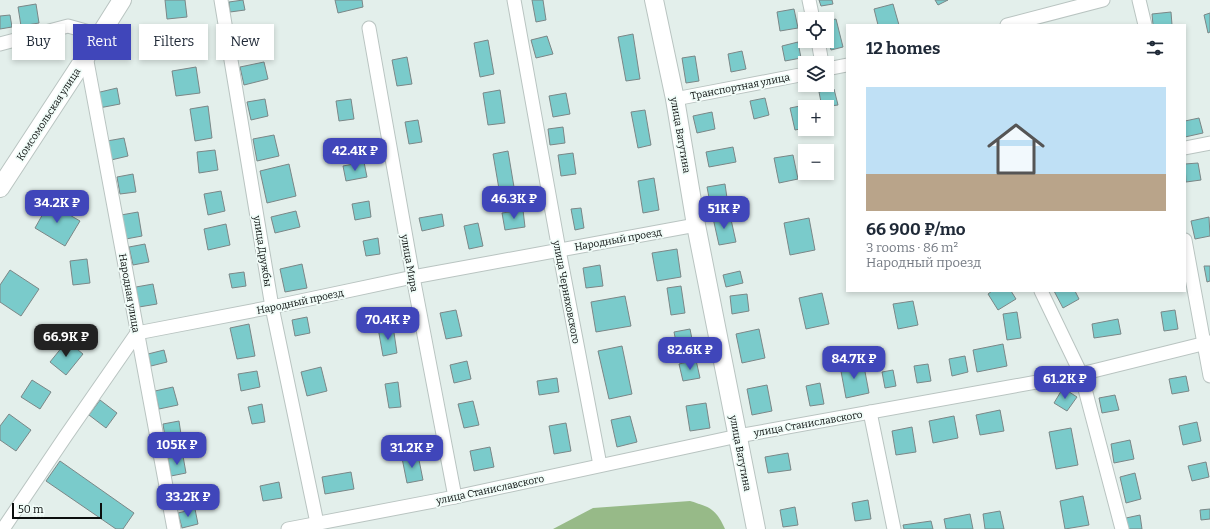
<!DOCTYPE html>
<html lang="en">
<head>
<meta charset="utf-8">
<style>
	body { margin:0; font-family:Bitter,serif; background:#f6f6f7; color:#1f2937; height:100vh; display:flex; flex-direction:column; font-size:15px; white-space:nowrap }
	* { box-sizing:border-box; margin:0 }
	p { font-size:13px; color:#747a83 }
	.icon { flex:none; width:22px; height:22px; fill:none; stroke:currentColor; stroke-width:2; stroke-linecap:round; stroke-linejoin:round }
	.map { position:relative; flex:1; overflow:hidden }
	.details { position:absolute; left:846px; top:24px; width:340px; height:268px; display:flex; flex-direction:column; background:#fff; border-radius:0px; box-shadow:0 2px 6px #0003 }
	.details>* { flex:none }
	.hud { position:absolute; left:12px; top:24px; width:380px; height:36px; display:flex; gap:8px }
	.tools { position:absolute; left:798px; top:12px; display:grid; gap:8px }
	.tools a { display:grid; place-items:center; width:36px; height:36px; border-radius:0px; background:#fff; box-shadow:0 2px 6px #0003; font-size:20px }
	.scale { position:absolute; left:12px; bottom:10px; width:90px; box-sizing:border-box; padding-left:4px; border:2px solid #0a0e0d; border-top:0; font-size:11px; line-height:14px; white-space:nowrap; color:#0a0e0d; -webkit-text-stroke:3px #f0fcf8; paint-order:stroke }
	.price { position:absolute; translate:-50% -34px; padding:0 9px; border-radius:8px; background:#4046ba; color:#fff; font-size:13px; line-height:26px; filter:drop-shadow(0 1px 2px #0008) }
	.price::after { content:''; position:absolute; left:50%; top:24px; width:12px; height:9px; margin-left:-6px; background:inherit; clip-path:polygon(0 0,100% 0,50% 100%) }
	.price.selected { background:#222; color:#fff }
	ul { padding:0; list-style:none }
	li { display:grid; align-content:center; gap:8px; height:212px; padding:0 20px }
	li+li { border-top:1px solid #e0e1e3 }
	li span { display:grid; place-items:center; height:124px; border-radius:0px; color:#555 }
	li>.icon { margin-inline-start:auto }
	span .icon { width:72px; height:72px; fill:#fffc; stroke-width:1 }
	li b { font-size:17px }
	h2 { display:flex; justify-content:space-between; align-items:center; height:48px; padding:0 20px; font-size:17px }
	.tag { padding:0 14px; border-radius:0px; background:#fff; box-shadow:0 2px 6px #0003; font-size:14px; line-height:36px }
	.tag.selected { background:#4046ba; color:#fff }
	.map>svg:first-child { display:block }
	.forest { fill:#97ba88 }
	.building { fill:#7acbcb; stroke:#7b8787 }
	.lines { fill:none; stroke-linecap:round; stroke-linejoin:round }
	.street-casing { stroke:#b9c4c1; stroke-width:15 }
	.secondary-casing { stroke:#b9c4c1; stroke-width:20 }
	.street { stroke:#fff; stroke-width:13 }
	.secondary { stroke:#fff; stroke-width:18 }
	.labels { text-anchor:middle; stroke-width:3.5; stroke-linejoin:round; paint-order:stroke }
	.street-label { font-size:10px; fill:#0a0e0d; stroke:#f0fcf8 }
</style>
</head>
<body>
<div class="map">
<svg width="1210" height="529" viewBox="0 0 1210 529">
	<rect width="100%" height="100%" fill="#e3efeb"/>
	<path class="forest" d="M690,501C710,507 716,509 725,529H553L593,508Z"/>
	<g class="building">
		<path d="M165,0H185L187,17L167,19Z"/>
		<path d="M243,0L245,10L230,12L229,2Z"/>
		<path d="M335,0H362L363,7L338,13Z"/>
		<path d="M532,0H543L546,20L536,22Z"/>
		<path d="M819,0H832L833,4L821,6Z"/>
		<path d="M935,0H948L938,5Z"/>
		<path d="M36,4L39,23L21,26L18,7Z"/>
		<path d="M893,4L899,25H878L874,9Z"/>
		<path d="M794,9L798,28L780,31L777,12Z"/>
		<path d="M1171,12L1172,25H1153L1152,14Z"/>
		<path d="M1210,13V32L1208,33L1204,15Z"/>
		<path d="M10,15L12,27L0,29V16Z"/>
		<path d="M836,19L843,47L831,50L827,34V21Z"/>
		<path d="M252,26L256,47L235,51L231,30Z"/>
		<path d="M633,34L640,79L626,81L618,37Z"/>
		<path d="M547,36L553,54L536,58L531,40Z"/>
		<path d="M488,40L494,74L480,77L474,43Z"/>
		<path d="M798,42L801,58L785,61L782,46Z"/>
		<path d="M742,51L746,69L731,72L728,54Z"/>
		<path d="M695,56L699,81L686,83L682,58Z"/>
		<path d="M407,57L412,84L397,86L392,60Z"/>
		<path d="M264,62L268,79L244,85L240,67Z"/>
		<path d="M196,67L200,93L176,96L172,71Z"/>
		<path d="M117,88L120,104L99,108L96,93Z"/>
		<path d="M834,89L838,105L822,107L819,92Z"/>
		<path d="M500,90L505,123L488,125L483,93Z"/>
		<path d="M566,93L570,114L553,117L549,96Z"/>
		<path d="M765,98L769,115L754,119L750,101Z"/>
		<path d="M265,99L268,116L251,120L247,102Z"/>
		<path d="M351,99L354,119L339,121L336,101Z"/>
		<path d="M810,104V107H805V128L795,130L790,108Z"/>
		<path d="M208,106L212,138L195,141L190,109Z"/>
		<path d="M645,110L651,145L638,148L631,112Z"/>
		<path d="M712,112L715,129L697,133L693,116Z"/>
		<path d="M1199,118L1203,133L1185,137V121Z"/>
		<path d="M418,120L422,142L409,144L405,122Z"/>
		<path d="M563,127L565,143L550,145L548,129Z"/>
		<path d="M274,135L279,156L257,161L253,139Z"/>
		<path d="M124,138L128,156L111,160L107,141Z"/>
		<path d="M733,147L736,162L709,167L706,152Z"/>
		<path d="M215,150L218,170L199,173L197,152Z"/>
		<path d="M508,151L514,187L499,189L493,154Z"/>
		<path d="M573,153L576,174L561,176L558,155Z"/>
		<path d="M793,155L798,179L779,183L774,158Z"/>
		<path d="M364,162L367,177L346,181L343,166Z"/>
		<path d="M1198,163L1201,180L1186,182L1185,164Z"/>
		<path d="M289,164L296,196L267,203L260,171Z"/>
		<path d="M133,174L136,192L120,194L117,177Z"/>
		<path d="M654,178L659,210L643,213L638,181Z"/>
		<path d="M725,184L728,205L711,208L707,187Z"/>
		<path d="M221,191L225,211L208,215L204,194Z"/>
		<path d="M369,201L371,217L355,220L352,204Z"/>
		<path d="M49,203L80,221L65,246L35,228Z"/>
		<path d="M581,208L584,228L575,230L571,209Z"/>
		<path d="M523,210L525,227L505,230L502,213Z"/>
		<path d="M296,211L300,227L275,233L271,217Z"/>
		<path d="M138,212L142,236L126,239L121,215Z"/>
		<path d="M442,214L444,226L422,231L419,218Z"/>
		<path d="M730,215L736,242L719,245L713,218Z"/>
		<path d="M1209,217L1210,236L1195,239L1191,221Z"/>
		<path d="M809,218L815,250L790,255L784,223Z"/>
		<path d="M478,223L483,246L469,249L464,226Z"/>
		<path d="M226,224L230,245L208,250L204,229Z"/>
		<path d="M378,238L380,254L366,256L363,241Z"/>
		<path d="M145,244L149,262L133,265L129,247Z"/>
		<path d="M677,249L681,277L657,281L652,253Z"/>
		<path d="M87,259L90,283L73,285L70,261Z"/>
		<path d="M302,264L307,288L285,292L280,269Z"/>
		<path d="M600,265L603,286L586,288L583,268Z"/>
		<path d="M1204,266H1210V281L1207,282Z"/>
		<path d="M10,270L39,289L21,316L0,302V285Z"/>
		<path d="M740,271L743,283L726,287L723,275Z"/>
		<path d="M244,272L246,286L232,288L229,274Z"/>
		<path d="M153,284L157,304L139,307L136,287Z"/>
		<path d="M681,286L685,313L671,315L667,288Z"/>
		<path d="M992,291H1011L1016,299L998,310L988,294Z"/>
		<path d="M1054,291H1075L1079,299L1063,308Z"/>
		<path d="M822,293L829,324L806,329L799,298Z"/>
		<path d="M747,294L749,311L732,314L730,296Z"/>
		<path d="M625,296L631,326L596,332L591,302Z"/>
		<path d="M913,301L918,325L898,329L893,304Z"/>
		<path d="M456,310L462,336L446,339L440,313Z"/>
		<path d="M1175,310L1178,329L1164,331L1161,312Z"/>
		<path d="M1017,312L1021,338L1007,340L1003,314Z"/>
		<path d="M307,317L310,333L295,336L292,320Z"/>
		<path d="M1118,319L1121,334L1094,338L1092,324Z"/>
		<path d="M249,324L255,356L237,359L230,328Z"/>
		<path d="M393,326L397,353L383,356L378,328Z"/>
		<path d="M690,329L694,349L678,352L674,332Z"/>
		<path d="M759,329L765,358L742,363L736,334Z"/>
		<path d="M67,341L83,354L66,375L50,362Z"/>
		<path d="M1003,344L1007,366L977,372L973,350Z"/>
		<path d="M622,346L632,394L609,399L598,351Z"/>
		<path d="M164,350L167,362L151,366L148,354Z"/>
		<path d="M965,356L968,372L952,376L949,359Z"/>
		<path d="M696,360L700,378L683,381L679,364Z"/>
		<path d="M467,361L471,379L454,383L450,365Z"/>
		<path d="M863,361L869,393L846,398L840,366Z"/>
		<path d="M928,364L931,381L917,383L914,366Z"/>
		<path d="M321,367L327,391L307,396L301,372Z"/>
		<path d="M893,370L896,386L885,388L882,372Z"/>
		<path d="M257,371L260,387L241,391L238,374Z"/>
		<path d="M1186,376L1189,391L1172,394L1169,379Z"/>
		<path d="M557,378L559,392L539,395L537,381Z"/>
		<path d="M32,380L51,392L40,409L21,397Z"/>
		<path d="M398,382L401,407L389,408L385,384Z"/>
		<path d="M820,383L824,404L810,406L806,386Z"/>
		<path d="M767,385L772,411L752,415L747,389Z"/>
		<path d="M173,387L178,405L159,409L155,391Z"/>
		<path d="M1063,388L1077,397L1067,411L1054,403Z"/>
		<path d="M1115,395L1119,410L1102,413L1099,398Z"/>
		<path d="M100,400L117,413L106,428L89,415Z"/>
		<path d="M473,401L479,425L464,428L458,404Z"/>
		<path d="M706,403L710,428L690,431L686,406Z"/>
		<path d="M262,404L265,422L252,424L248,407Z"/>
		<path d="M1000,410L1004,431L980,435L976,415Z"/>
		<path d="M9,414L31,430L16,451L0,440V426Z"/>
		<path d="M630,416L637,442L617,447L611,420Z"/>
		<path d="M954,416L958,438L933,443L929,421Z"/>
		<path d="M179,421L182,441L166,443L163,424Z"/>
		<path d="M1197,422L1201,441L1183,445L1179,426Z"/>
		<path d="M566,423L571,451L554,454L549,426Z"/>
		<path d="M912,427L916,452L896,455L892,431Z"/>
		<path d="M1071,428L1078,465L1056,469L1049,432Z"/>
		<path d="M1130,440L1134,459L1114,463L1111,444Z"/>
		<path d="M490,447L494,467L474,471L470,451Z"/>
		<path d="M788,453L791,470L768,473L765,457Z"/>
		<path d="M418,455L423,480L407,483L402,458Z"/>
		<path d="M183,456L186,473L171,476L168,458Z"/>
		<path d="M60,461L134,513L123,529H116L46,481Z"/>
		<path d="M1206,462L1209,477L1192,481L1188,466Z"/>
		<path d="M351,472L354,489L325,494L322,477Z"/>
		<path d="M1135,473L1141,499L1126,503L1120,477Z"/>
		<path d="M279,482L282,498L263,501L260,486Z"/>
		<path d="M1083,496L1089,525L1065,529L1060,501Z"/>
		<path d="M868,500L871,519L855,521L852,503Z"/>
		<path d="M795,507L798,525L783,527L780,510Z"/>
		<path d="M195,509L198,524L182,528L178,513Z"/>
		<path d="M1210,509V519L1201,520L1200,510Z"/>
		<path d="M1000,511L1004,529H985L983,514Z"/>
		<path d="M970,514L973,529H946L944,519Z"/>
		<path d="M1140,515L1142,529H1128L1126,518Z"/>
		<path d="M931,521L933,529H904L903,525Z"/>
	</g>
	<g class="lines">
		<g class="street-casing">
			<g id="street">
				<path d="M221,0L272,307L317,523"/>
				<path d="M514,0L559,250L600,465"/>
				<path d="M809,0L813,19"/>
				<path d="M1139,0L1145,25"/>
				<path d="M1007,25L1103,0"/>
				<path d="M369,28L413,277L455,497"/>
				<path d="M818,41L822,63"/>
				<path d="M0,44L68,26L100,35"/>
				<path d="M86,56L174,529"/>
				<path d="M827,69L847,65"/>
				<path d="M675,99L805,74"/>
				<path d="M1185,148L1210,143"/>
				<path d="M1185,240L1210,376"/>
				<path d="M1041,291L1081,374L1122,529"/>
				<path d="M870,412L894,529"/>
				<path d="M3,529L65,437L137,333L272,307L413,277L696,225"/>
				<path d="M288,529L455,497L738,436L1081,374L1210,342"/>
			</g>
		</g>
		<g class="secondary-casing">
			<g id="secondary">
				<path d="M654,0L675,99L696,225L756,529"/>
				<path d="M0,188L100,35L122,0"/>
			</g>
		</g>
		<use href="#street" class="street"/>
		<use href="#secondary" class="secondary"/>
	</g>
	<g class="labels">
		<g class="street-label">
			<text transform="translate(740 86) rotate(-11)" y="4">Транспортная улица</text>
			<text transform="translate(48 114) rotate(-57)" y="4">Комсомольская улица</text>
			<text transform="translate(681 135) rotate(80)" y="4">улица Ватутина</text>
			<text transform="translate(618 239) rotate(-10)" y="4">Народный проезд</text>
			<text transform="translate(263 251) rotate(81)" y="4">улица Дружбы</text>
			<text transform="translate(410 263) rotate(80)" y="4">улица Мира</text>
			<text transform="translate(567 292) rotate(79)" y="4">улица Черняховского</text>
			<text transform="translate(130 293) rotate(80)" y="4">Народная улица</text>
			<text transform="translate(300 301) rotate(-12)" y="4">Народный проезд</text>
			<text transform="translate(808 423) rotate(-10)" y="4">улица Станиславского</text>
			<text transform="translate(741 453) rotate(79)" y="4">улица Ватутина</text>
			<text transform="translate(490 489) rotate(-12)" y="4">улица Станиславского</text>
		</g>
	</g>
</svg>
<div class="tools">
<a><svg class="icon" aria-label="locate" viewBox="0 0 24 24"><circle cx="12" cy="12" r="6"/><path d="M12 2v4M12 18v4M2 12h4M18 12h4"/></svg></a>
<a><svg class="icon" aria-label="layers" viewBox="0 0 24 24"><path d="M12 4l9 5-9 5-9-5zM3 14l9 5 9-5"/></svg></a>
<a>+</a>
<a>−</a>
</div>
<div class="scale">50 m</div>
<b class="price" style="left:355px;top:172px">42.4K ₽</b>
<b class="price" style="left:514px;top:220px">46.3K ₽</b>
<b class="price" style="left:57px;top:224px">34.2K ₽</b>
<b class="price" style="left:724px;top:230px">51K ₽</b>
<b class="price" style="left:388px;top:341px">70.4K ₽</b>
<b class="price selected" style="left:66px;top:358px">66.9K ₽</b>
<b class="price" style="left:690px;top:371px">82.6K ₽</b>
<b class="price" style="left:854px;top:380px">84.7K ₽</b>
<b class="price" style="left:1065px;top:400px">61.2K ₽</b>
<b class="price" style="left:177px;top:466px">105K ₽</b>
<b class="price" style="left:412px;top:469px">31.2K ₽</b>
<b class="price" style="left:188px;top:518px">33.2K ₽</b>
<div class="hud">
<a class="tag">Buy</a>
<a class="tag selected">Rent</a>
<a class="tag">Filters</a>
<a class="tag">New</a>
</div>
<section class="details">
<h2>12 homes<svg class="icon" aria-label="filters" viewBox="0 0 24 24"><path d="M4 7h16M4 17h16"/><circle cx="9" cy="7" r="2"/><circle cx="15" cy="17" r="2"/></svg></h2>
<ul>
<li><span style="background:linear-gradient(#bfe0f5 70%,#b9a48a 0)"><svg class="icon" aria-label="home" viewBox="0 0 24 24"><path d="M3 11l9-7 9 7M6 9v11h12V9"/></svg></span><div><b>66 900 ₽/mo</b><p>3 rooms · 86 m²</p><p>Народный проезд</p></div></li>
</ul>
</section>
</div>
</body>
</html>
